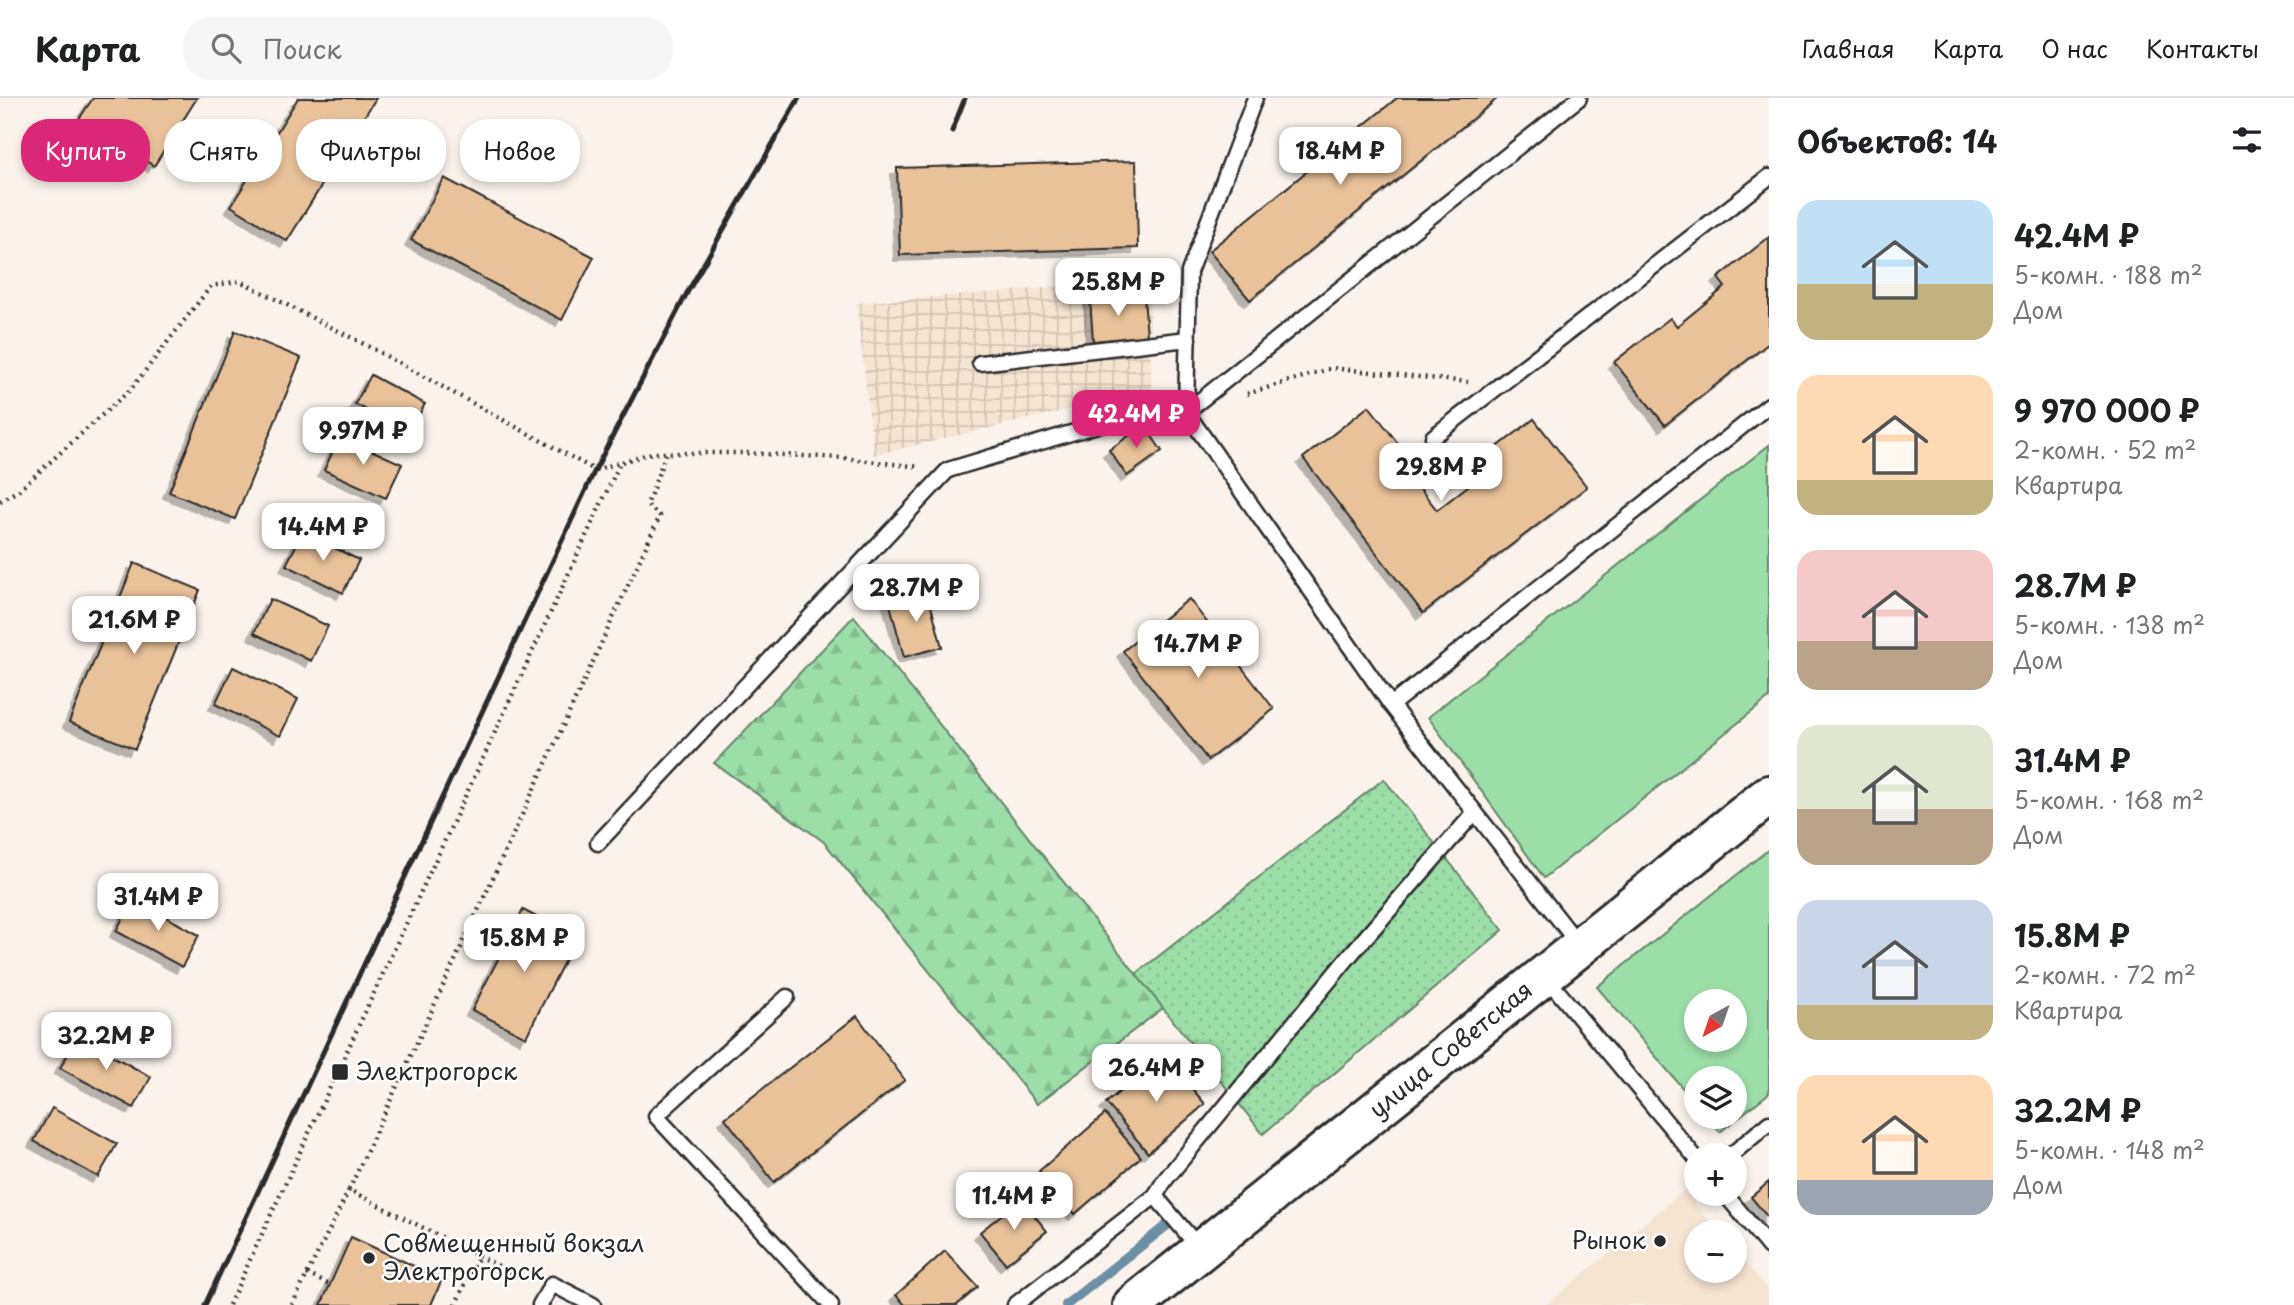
<!DOCTYPE html>
<html lang="ru">
<head>
<meta charset="utf-8">
<style>
	body { margin:0; font-family:"Playpen Sans",sans-serif; background:#f6f6f6; color:#202124; height:100vh; display:flex; flex-direction:column; font-size:26px; white-space:nowrap }
	* { box-sizing:border-box; margin:0 }
	p { font-size:23px; color:#757577 }
	.icon { flex:none; width:38px; height:38px; fill:none; stroke:currentColor; stroke-width:2; stroke-linecap:round; stroke-linejoin:round }
	.map { position:relative; flex:1; overflow:hidden }
	.side { display:flex; flex-direction:column; background:#fff; width:525px }
	.side>* { flex:none }
	.hud { position:absolute; left:21px; top:21px; width:665px; height:63px; display:flex; gap:14px }
	.needle { width:46px; rotate:220deg }
	.controls { position:absolute; left:1684px; top:891px; display:grid; gap:14px }
	.controls a { display:grid; place-items:center; width:63px; height:63px; border-radius:50%; background:#fff; box-shadow:0 4px 10px #0003; font-size:35px }
	.price { position:absolute; translate:-50% -60px; padding:0 16px; border-radius:14px; background:#fff; color:#222; font-size:23px; line-height:46px; filter:drop-shadow(0 2px 4px #0008) }
	.price::after { content:''; position:absolute; left:50%; top:42px; width:21px; height:16px; margin-left:-10px; background:inherit; clip-path:polygon(0 0,100% 0,50% 100%) }
	.price.active { background:#db2777; color:#fff }
	ul { padding:0; list-style:none }
	li { display:flex; align-items:center; gap:21px; height:175px; padding:0 28px }
	li span { display:grid; place-items:center; flex:none; width:196px; height:140px; border-radius:21px; color:#555 }
	li>.icon { margin-inline-start:auto }
	span .icon { width:84px; height:84px; fill:#fffc; stroke-width:1 }
	li b { font-size:30px }
	h2 { display:flex; justify-content:space-between; align-items:center; height:84px; padding:0 28px; font-size:30px }
	.chip { padding:0 24px; border-radius:28px; background:#fff; box-shadow:0 4px 10px #0003; font-size:24px; line-height:63px }
	.chip.active { background:#db2777; color:#fff }
	header { display:flex; align-items:center; gap:42px; box-sizing:border-box; height:98px; padding:0 35px; background:#fff; border-bottom:2px solid #e0e0e0 }
	header strong { font-size:33px }
	nav { display:flex; gap:38px; margin-inline-start:auto; font-size:24px }
	.search { width:490px; height:63px; background:#f6f6f6; display:flex; align-items:center; gap:18px; box-sizing:border-box; padding:0 24px; border-radius:28px; color:#757577; font-size:26px }
	main { display:flex; flex:1; min-height:0 }
	.map>svg:first-child { display:block }
	.built { fill:#f6e4d3 }
	.industrial { fill:url(#industrial-grid) }
	.green { fill:#9cdea8; stroke:#64846a; stroke-width:2; fill-rule:evenodd }
	.forest { fill:url(#forest-firs); stroke:#64846a; stroke-width:2 }
	.park { fill:url(#park-dots); stroke:#64846a; stroke-width:2 }
	.lines { fill:none; stroke-linecap:round; stroke-linejoin:round }
	.stream { stroke:#6d8fa6; stroke-width:10 }
	.building { fill:#eac29a; stroke:#2b2b2b; stroke-width:2; filter:url(#shadow) }
	.lane-casing { stroke:#2b2b2b; stroke-width:19 }
	.secondary-casing { stroke:#2b2b2b; stroke-width:44 }
	.path { stroke:#2b2b2b; stroke-width:4.5; stroke-dasharray:2 5; stroke-linecap:butt }
	.lane { stroke:#fff; stroke-width:14 }
	.secondary { stroke:#fff; stroke-width:38 }
	.rail { stroke:#2b2b2b; stroke-width:5 }
	.poi-dot { fill:#2b2b2b; stroke:#fff; stroke-width:2.5 }
	.labels { text-anchor:middle; stroke-width:5; stroke-linejoin:round; paint-order:stroke }
	.street-label { font-size:24px; fill:#2b2b2b; stroke:#fff }
	.poi-label { font-size:24px; fill:#2b2b2b; stroke:#fff; text-anchor:start }
</style>
</head>
<body>
<header>
<strong>Карта</strong>
<div class="search"><svg class="icon" aria-label="search" viewBox="0 0 24 24"><circle cx="10" cy="10" r="6"/><path d="M15 15l6 6"/></svg>Поиск</div>
<nav><a>Главная</a><a>Карта</a><a>О нас</a><a>Контакты</a></nav>
</header>
<main>
<div class="map">
<svg width="1769" height="1207" viewBox="0 0 1769 1207">
	<defs>
		<pattern id="industrial-grid" width="8" height="8" patternUnits="userSpaceOnUse" patternTransform="scale(1.75)"><rect width="8" height="8" fill="#f6e4d3"/><path d="M0 4h8M4 0v8" fill="none" stroke="#d3c4b5"/></pattern>
		<pattern id="forest-firs" width="22" height="20" patternUnits="userSpaceOnUse" patternTransform="scale(1.75)"><rect width="22" height="20" fill="#9cdea8"/><path d="M5 1l3.5 6h-7zM16 11l3.5 6h-7z" fill="#87bf91"/></pattern>
		<pattern id="park-dots" width="8" height="8" patternUnits="userSpaceOnUse" patternTransform="scale(1.75)"><rect width="8" height="8" fill="#9cdea8"/><path d="M2 2h.1M6 6h.1" fill="none" stroke="#87bf91" stroke-width="1.8" stroke-linecap="round"/></pattern>
		<filter id="shadow"><feDropShadow dx="-6" dy="6" stdDeviation="0" flood-color="#0004"/></filter>
	</defs>
	<rect width="100%" height="100%" fill="#fbf3eb"/>
	<filter id="ink" filterUnits="userSpaceOnUse"><feTurbulence type="fractalNoise" baseFrequency=".0143" numOctaves="2"/><feDisplacementMap in="SourceGraphic" scale="14" xChannelSelector="R" yChannelSelector="G"/><feConvolveMatrix kernelMatrix="1 2 1 2 8 2 1 2 1" color-interpolation-filters="sRGB"/></filter>
	<g filter="url(#ink)">
		<path class="built" d="M1684,1092L1719,1134H1696V1172H1734V1151L1769,1192V1207H1546Z"/>
		<path class="industrial" d="M1149,182L1152,292L874,357L856,205Z"/>
		<g class="green">
			<path d="M1769,347V600L1544,780L1428,619Z"/>
			<path d="M1769,751V995L1720,1034L1707,1019L1734,1018V980H1696V1006L1597,889ZM1696,903H1734V942H1696Z"/>
		</g>
		<path class="forest" d="M854,518L1163,910L1037,1006L824,744L714,665Z"/>
		<path class="park" d="M1384,681L1503,832L1263,1036L1136,876Z"/>
		<g class="lines">
			<path class="stream" d="M1066,1207L1171,1124"/>
		</g>
		<g class="building">
			<path d="M93,0H197L154,68L79,21Z"/>
			<path d="M298,0H376L287,143L231,108Z"/>
			<path d="M1397,0H1498L1250,202L1209,153Z"/>
			<path d="M1136,63L1138,150L900,157L897,70Z"/>
			<path d="M444,80L594,159L562,222L411,142Z"/>
			<path d="M1769,139V245L1665,327L1614,264L1670,220L1677,228L1725,189L1718,180Z"/>
			<path d="M1144,198L1147,239L1093,243L1090,201Z"/>
			<path d="M235,233L301,260L235,421L169,394Z"/>
			<path d="M371,277L425,306L409,335L355,306Z"/>
			<path d="M1369,308L1415,367L1407,374L1437,412L1487,373L1479,363L1534,321L1587,389L1423,515L1303,360Z"/>
			<path d="M1144,327L1162,353L1127,378L1109,352Z"/>
			<path d="M340,338L402,366L386,400L324,372Z"/>
			<path d="M303,434L359,462L343,495L286,467Z"/>
			<path d="M134,465L200,492L135,651L69,624Z"/>
			<path d="M927,493L942,549L904,559L889,503Z"/>
			<path d="M270,501L328,528L311,563L254,535Z"/>
			<path d="M1189,501L1274,611L1208,662L1123,553Z"/>
			<path d="M233,569L298,601L280,638L215,606Z"/>
			<path d="M133,801L199,837L182,869L116,833Z"/>
			<path d="M523,812L576,840L526,939L472,912Z"/>
			<path d="M857,918L905,982L774,1084L725,1020Z"/>
			<path d="M78,939L151,979L134,1010L60,970Z"/>
			<path d="M1164,957L1205,1006L1148,1055L1106,1005Z"/>
			<path d="M52,1010L117,1046L98,1079L34,1043Z"/>
			<path d="M1105,1016L1141,1059L1075,1116L1039,1073Z"/>
			<path d="M1769,1084V1121L1751,1099Z"/>
			<path d="M1021,1101L1047,1133L1006,1166L980,1134Z"/>
			<path d="M351,1139L442,1181L431,1207H321Z"/>
			<path d="M945,1153L978,1189L957,1207H905L896,1197Z"/>
		</g>
		<g class="lines">
			<g class="lane-casing">
				<g id="lane">
					<path d="M980,265L1188,241"/>
					<path d="M1433,339L1769,79"/>
					<path d="M1391,607L1769,307"/>
					<path d="M598,745L948,372L1144,313L1186,314L1189,174L1255,0"/>
					<path d="M1579,847L1391,607L1186,314L1579,0"/>
					<path d="M1545,878L1696,1060"/>
					<path d="M787,899L656,1018L831,1207"/>
					<path d="M1731,1057L1769,1025"/>
					<path d="M1725,1096L1769,1149"/>
					<path d="M1155,1098L1200,1151"/>
					<path d="M540,1207L552,1186L593,1207"/>
					<path d="M1015,1207L1155,1098L1165,1082L1351,856L1475,714"/>
				</g>
			</g>
			<g class="secondary-casing">
				<path id="secondary" d="M1133,1207L1769,697"/>
			</g>
			<g class="path">
				<path d="M1247,296L1332,270L1468,284"/>
				<path d="M0,403L19,392L131,291L211,188L240,183L366,247L595,372L652,355H745L842,360L920,369"/>
				<path d="M349,1092L660,418L647,407L666,355"/>
				<path d="M307,1176L330,1187"/>
				<path d="M229,1207L620,365"/>
				<path d="M292,1207L349,1092L528,1183"/>
				<path d="M455,1207L479,1158"/>
			</g>
			<use href="#lane" class="lane"/>
			<use href="#secondary" class="secondary"/>
			<g class="rail">
				<path d="M952,33L965,0"/>
				<path d="M205,1207L595,372L687,195L799,0"/>
			</g>
		</g>
	</g>
	<g class="poi-dot">
		<rect x="331" y="965" width="18" height="18" rx="3.5"/>
		<circle cx="1660" cy="1143" r="7"/>
		<circle cx="369" cy="1160" r="7"/>
	</g>
	<g class="labels">
		<g class="street-label">
			<text transform="translate(1451 952) rotate(-39)" y="8">улица Советская</text>
		</g>
		<g class="poi-label">
			<text x="356" y="982">Электрогорск</text>
			<text x="1646" y="1151" text-anchor="end">Рынок</text>
			<text x="383" y="1154">Совмещенный вокзал<tspan x="383" dy="28">Электрогорск</tspan></text>
		</g>
	</g>
</svg>
<div class="controls">
<a><svg class="needle" viewBox="-14 -14 28 28"><path d="M0-13l5 13h-10z" fill="#e53935"/><path d="M0 13l5-13h-10z" fill="#757577"/></svg></a>
<a><svg class="icon" aria-label="layers" viewBox="0 0 24 24"><path d="M12 4l9 5-9 5-9-5zM3 14l9 5 9-5"/></svg></a>
<a>+</a>
<a>−</a>
</div>
<b class="price" style="left:1340px;top:89px">18.4M ₽</b>
<b class="price" style="left:1118px;top:220px">25.8M ₽</b>
<b class="price active" style="left:1136px;top:352px">42.4M ₽</b>
<b class="price" style="left:363px;top:369px">9.97M ₽</b>
<b class="price" style="left:1441px;top:405px">29.8M ₽</b>
<b class="price" style="left:323px;top:465px">14.4M ₽</b>
<b class="price" style="left:916px;top:526px">28.7M ₽</b>
<b class="price" style="left:134px;top:558px">21.6M ₽</b>
<b class="price" style="left:1198px;top:582px">14.7M ₽</b>
<b class="price" style="left:158px;top:835px">31.4M ₽</b>
<b class="price" style="left:524px;top:876px">15.8M ₽</b>
<b class="price" style="left:106px;top:974px">32.2M ₽</b>
<b class="price" style="left:1156px;top:1006px">26.4M ₽</b>
<b class="price" style="left:1014px;top:1134px">11.4M ₽</b>
<div class="hud">
<a class="chip active">Купить</a>
<a class="chip">Снять</a>
<a class="chip">Фильтры</a>
<a class="chip">Новое</a>
</div>
</div>
<section class="side">
<h2>Объектов: 14<svg class="icon" aria-label="filters" viewBox="0 0 24 24"><path d="M4 7h16M4 17h16"/><circle cx="9" cy="7" r="2"/><circle cx="15" cy="17" r="2"/></svg></h2>
<ul>
<li><span style="background:linear-gradient(#bfe0f5 60%,#c2b280 0)"><svg class="icon" aria-label="home" viewBox="0 0 24 24"><path d="M3 11l9-7 9 7M6 9v11h12V9"/></svg></span><div><b>42.4M ₽</b><p>5-комн. · 188 m²</p><p>Дом</p></div></li>
<li><span style="background:linear-gradient(#ffd9b3 75%,#c2b280 0)"><svg class="icon" aria-label="home" viewBox="0 0 24 24"><path d="M3 11l9-7 9 7M6 9v11h12V9"/></svg></span><div><b>9 970 000 ₽</b><p>2-комн. · 52 m²</p><p>Квартира</p></div></li>
<li><span style="background:linear-gradient(#f6c9c9 65%,#b9a48a 0)"><svg class="icon" aria-label="home" viewBox="0 0 24 24"><path d="M3 11l9-7 9 7M6 9v11h12V9"/></svg></span><div><b>28.7M ₽</b><p>5-комн. · 138 m²</p><p>Дом</p></div></li>
<li><span style="background:linear-gradient(#dfe7d0 60%,#b9a48a 0)"><svg class="icon" aria-label="home" viewBox="0 0 24 24"><path d="M3 11l9-7 9 7M6 9v11h12V9"/></svg></span><div><b>31.4M ₽</b><p>5-комн. · 168 m²</p><p>Дом</p></div></li>
<li><span style="background:linear-gradient(#c9d6e8 75%,#c2b280 0)"><svg class="icon" aria-label="home" viewBox="0 0 24 24"><path d="M3 11l9-7 9 7M6 9v11h12V9"/></svg></span><div><b>15.8M ₽</b><p>2-комн. · 72 m²</p><p>Квартира</p></div></li>
<li><span style="background:linear-gradient(#ffd9b3 75%,#9aa5b1 0)"><svg class="icon" aria-label="home" viewBox="0 0 24 24"><path d="M3 11l9-7 9 7M6 9v11h12V9"/></svg></span><div><b>32.2M ₽</b><p>5-комн. · 148 m²</p><p>Дом</p></div></li>
</ul>
</section>
</main>
</body>
</html>
